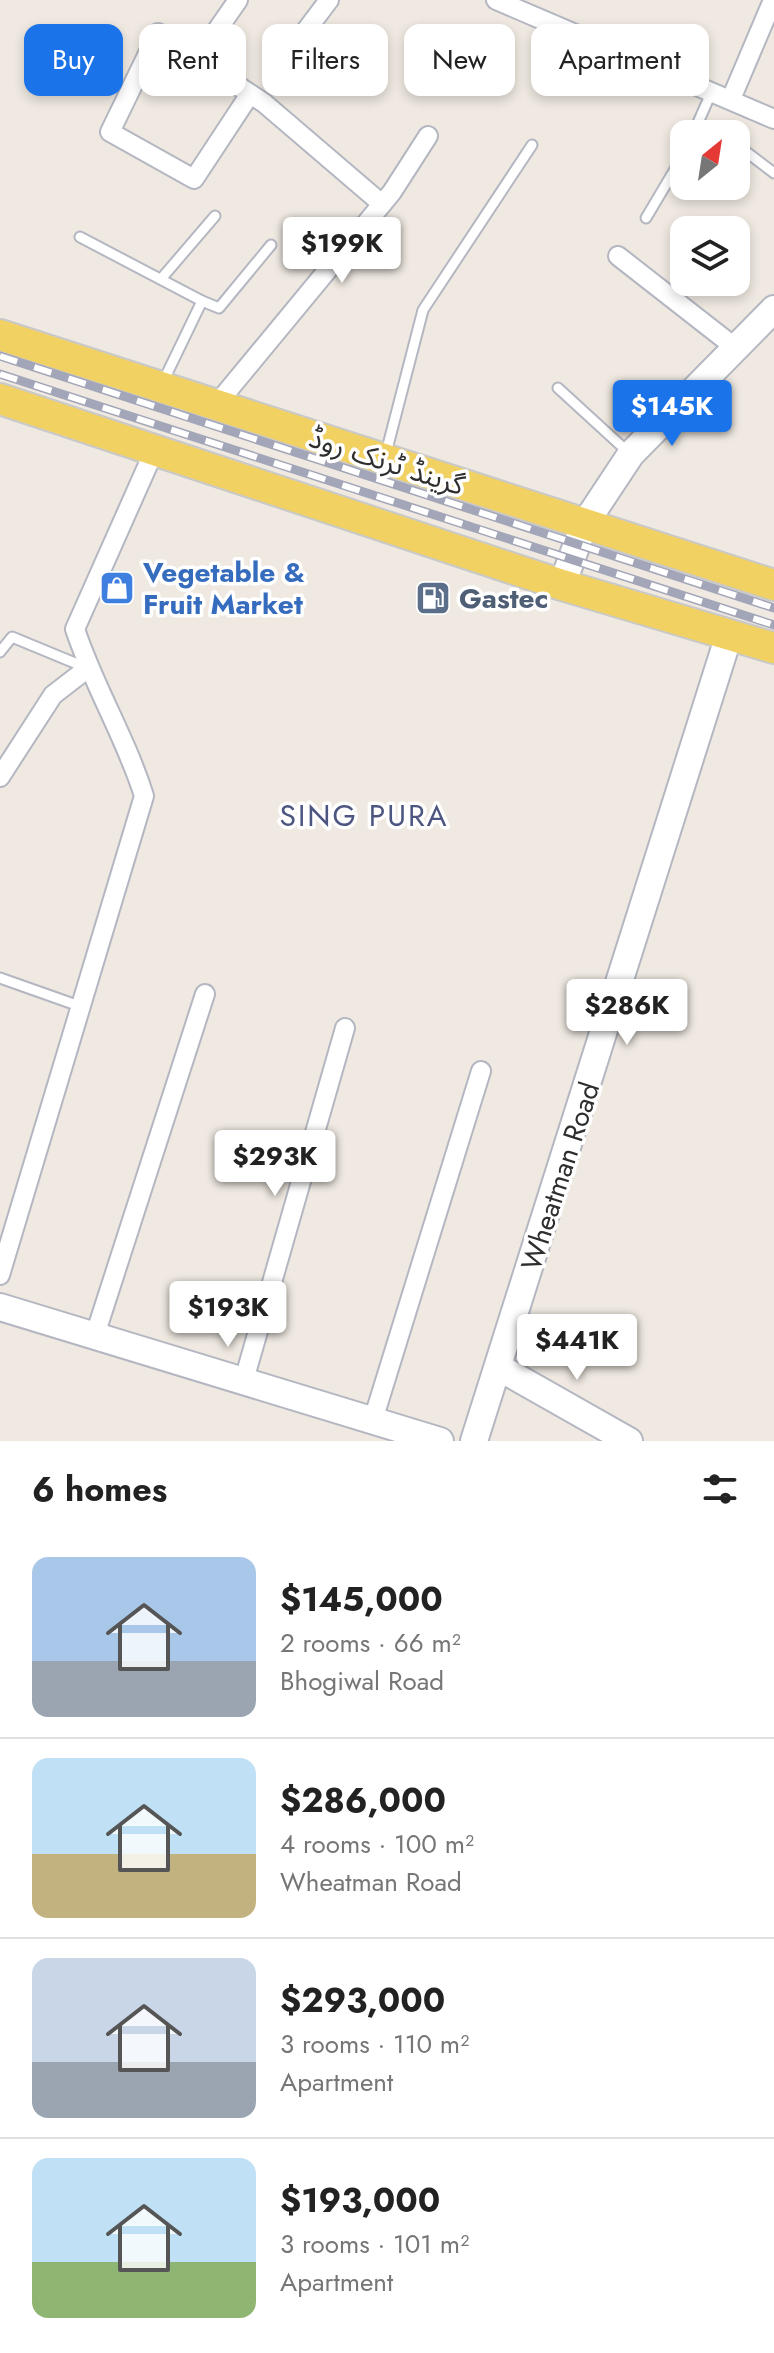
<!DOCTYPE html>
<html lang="en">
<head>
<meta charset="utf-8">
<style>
	body { margin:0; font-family:Jost,"Noto Sans Arabic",sans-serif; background:#f2f2f2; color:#222; height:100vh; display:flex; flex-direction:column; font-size:30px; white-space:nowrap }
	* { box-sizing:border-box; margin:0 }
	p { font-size:26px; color:#767676 }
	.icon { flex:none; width:44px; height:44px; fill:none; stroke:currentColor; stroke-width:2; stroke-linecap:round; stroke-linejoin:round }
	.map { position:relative; height:1441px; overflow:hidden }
	.side { display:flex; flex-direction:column; background:#fff; flex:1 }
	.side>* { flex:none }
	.top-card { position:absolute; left:24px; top:24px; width:726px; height:72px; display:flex; gap:16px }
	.needle { width:52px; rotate:30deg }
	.tools { position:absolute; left:670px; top:120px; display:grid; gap:16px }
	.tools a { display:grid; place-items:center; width:80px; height:80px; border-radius:16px; background:#fff; box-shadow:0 4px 12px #0003; font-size:40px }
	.price { position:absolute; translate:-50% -68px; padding:0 18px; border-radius:8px; background:#fff; color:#222; font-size:26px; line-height:52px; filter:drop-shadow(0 2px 4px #0008) }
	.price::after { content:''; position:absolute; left:50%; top:48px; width:24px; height:18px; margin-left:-12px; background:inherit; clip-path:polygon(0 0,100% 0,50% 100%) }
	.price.selected { background:#1a73e8; color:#fff }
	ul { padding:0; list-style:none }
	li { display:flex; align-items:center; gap:24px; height:200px; padding:0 32px }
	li+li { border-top:2px solid #e0e0e0 }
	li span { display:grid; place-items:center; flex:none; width:224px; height:160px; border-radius:16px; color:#555 }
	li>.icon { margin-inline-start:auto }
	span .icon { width:96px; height:96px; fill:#fffc; stroke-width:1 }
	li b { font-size:34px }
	h2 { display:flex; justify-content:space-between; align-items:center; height:96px; padding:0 32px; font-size:34px }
	.chip { padding:0 28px; border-radius:16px; background:#fff; box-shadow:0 4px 12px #0003; font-size:28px; line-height:72px }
	.chip.selected { background:#1a73e8; color:#fff }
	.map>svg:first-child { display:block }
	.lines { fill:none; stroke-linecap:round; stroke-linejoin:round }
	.lane-casing { stroke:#b4b7c1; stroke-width:13 }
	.street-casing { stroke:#b4b7c1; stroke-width:22 }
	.secondary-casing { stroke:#b4b7c1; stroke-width:30 }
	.primary-casing { stroke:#c9c9c9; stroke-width:34 }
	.lane { stroke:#fff; stroke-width:9 }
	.street { stroke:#fff; stroke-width:18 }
	.secondary { stroke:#fff; stroke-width:26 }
	.primary { stroke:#f2d163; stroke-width:30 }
	.rail-casing { stroke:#a3a6b8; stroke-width:9 }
	.rail { stroke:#fff; stroke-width:6; stroke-dasharray:18; stroke-linecap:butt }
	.labels { text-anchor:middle; stroke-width:7; stroke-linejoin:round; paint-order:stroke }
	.street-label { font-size:28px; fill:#2e2e2e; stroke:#fff }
	.shop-label { font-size:28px; font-weight:bold; fill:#366cbe; stroke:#fff; text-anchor:start }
	.service-label { font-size:28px; font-weight:bold; fill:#4e5e75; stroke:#fff; text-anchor:start }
	.neighbourhood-label { font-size:30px; letter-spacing:2px; fill:#4d5680; stroke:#fff }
</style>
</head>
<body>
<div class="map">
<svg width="774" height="1441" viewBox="0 0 774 1441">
	<rect width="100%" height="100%" fill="#efe9e1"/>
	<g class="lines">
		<g class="lane-casing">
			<g id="lane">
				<path d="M693,134L712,91"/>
				<path d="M736,144L774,173"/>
				<path d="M646,218L684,154"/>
				<path d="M80,237L202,301L162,384"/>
				<path d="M161,279L215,216"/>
				<path d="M202,301L219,308L271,245"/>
				<path d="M558,388L629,453"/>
				<path d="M386,453L423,310L532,145"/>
				<path d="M0,652L12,637L87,668"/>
				<path d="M0,978L82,1007"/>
			</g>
		</g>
		<g class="street-casing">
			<g id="street">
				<path d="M496,0L774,119"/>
				<path d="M286,57L329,0"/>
				<path d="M197,59L238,0"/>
				<path d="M250,94L194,179L110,132L158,33L264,103L382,204"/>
				<path d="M731,99L773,0"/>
				<path d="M618,256L737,349"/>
				<path d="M216,405L392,192L428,136"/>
				<path d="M0,777L53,695L88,668"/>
				<path d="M0,1275L144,796C126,738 94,687 75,629L155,449"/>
				<path d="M95,1335L205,994"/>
				<path d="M244,1380L345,1028"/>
				<path d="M373,1420L481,1071"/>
			</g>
		</g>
		<g class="secondary-casing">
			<g id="secondary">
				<path d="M562,585L584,525L631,454L774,309"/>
				<path d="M0,1307L440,1441"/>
				<path d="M500,1368L629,1441"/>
				<path d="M474,1441L729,635"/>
			</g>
		</g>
		<g class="primary-casing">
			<g id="primary">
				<path d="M0,335L774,585"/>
				<path d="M0,399L562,585L774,648"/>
			</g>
		</g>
		<use href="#lane" class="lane"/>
		<use href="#street" class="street"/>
		<use href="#secondary" class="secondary"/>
		<use href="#primary" class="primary"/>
		<g class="rail-casing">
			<g id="rail">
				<path d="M0,356L774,608"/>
				<path d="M0,374L774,625"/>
			</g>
		</g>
		<use href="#rail" class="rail"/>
	</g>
	<defs>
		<g id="shop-square" transform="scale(1.8)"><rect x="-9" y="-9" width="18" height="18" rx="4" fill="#3f7fe0" stroke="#fff"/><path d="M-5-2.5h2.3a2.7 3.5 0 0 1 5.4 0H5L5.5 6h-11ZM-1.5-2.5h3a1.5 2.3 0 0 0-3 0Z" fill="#fff"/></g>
		<g id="fuel-square" transform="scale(1.8)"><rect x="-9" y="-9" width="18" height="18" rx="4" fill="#5c6f8a" stroke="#fff"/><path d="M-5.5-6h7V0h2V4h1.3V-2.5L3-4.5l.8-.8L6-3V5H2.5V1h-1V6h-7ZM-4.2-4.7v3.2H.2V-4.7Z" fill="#fff"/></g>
	</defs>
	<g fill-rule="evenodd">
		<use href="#shop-square" x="117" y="588"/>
		<use href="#fuel-square" x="433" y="598"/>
	</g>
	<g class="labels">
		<g class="street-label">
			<text transform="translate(387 461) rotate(18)" y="10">گرینڈ ٹرنک روڈ</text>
			<text transform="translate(560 1176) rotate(-72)" y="10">Wheatman Road</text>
		</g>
		<g class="shop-label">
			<text x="143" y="582">Vegetable &amp;<tspan x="143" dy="32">Fruit Market</tspan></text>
		</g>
		<g class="service-label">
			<text x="459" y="608">Gastec</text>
		</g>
		<g class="neighbourhood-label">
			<text x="364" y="826">SING PURA</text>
		</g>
	</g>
</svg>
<div class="tools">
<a><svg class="needle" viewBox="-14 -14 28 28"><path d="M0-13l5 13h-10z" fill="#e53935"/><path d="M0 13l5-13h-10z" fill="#767676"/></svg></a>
<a><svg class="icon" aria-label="layers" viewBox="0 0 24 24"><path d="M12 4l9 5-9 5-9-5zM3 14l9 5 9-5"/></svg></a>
</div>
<b class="price" style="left:342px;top:285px">$199K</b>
<b class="price selected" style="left:672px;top:448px">$145K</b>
<b class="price" style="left:627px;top:1047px">$286K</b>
<b class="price" style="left:275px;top:1198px">$293K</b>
<b class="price" style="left:228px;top:1349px">$193K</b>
<b class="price" style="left:577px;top:1382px">$441K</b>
<div class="top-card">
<a class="chip selected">Buy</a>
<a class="chip">Rent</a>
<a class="chip">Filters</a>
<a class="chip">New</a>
<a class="chip">Apartment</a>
</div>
</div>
<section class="side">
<h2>6 homes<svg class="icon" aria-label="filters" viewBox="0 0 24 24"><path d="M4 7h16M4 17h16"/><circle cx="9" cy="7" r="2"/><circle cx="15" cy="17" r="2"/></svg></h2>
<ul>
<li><span style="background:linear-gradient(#a9c7e8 65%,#9aa5b1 0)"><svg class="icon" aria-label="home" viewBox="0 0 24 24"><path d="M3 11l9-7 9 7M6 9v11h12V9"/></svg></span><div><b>$145,000</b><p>2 rooms · 66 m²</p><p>Bhogiwal Road</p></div></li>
<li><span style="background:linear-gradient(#bfe0f5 60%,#c2b280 0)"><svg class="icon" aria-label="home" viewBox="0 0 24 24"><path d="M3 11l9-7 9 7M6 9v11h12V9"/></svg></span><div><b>$286,000</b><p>4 rooms · 100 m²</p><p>Wheatman Road</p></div></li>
<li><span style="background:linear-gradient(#c9d6e8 65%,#9aa5b1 0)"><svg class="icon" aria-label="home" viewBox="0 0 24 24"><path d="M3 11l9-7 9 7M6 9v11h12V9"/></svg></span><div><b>$293,000</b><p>3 rooms · 110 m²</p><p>Apartment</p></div></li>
<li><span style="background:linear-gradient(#bfe0f5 65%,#8fb573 0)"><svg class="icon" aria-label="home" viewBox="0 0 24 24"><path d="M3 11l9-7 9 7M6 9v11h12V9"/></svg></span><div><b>$193,000</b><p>3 rooms · 101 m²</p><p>Apartment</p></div></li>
</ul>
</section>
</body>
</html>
